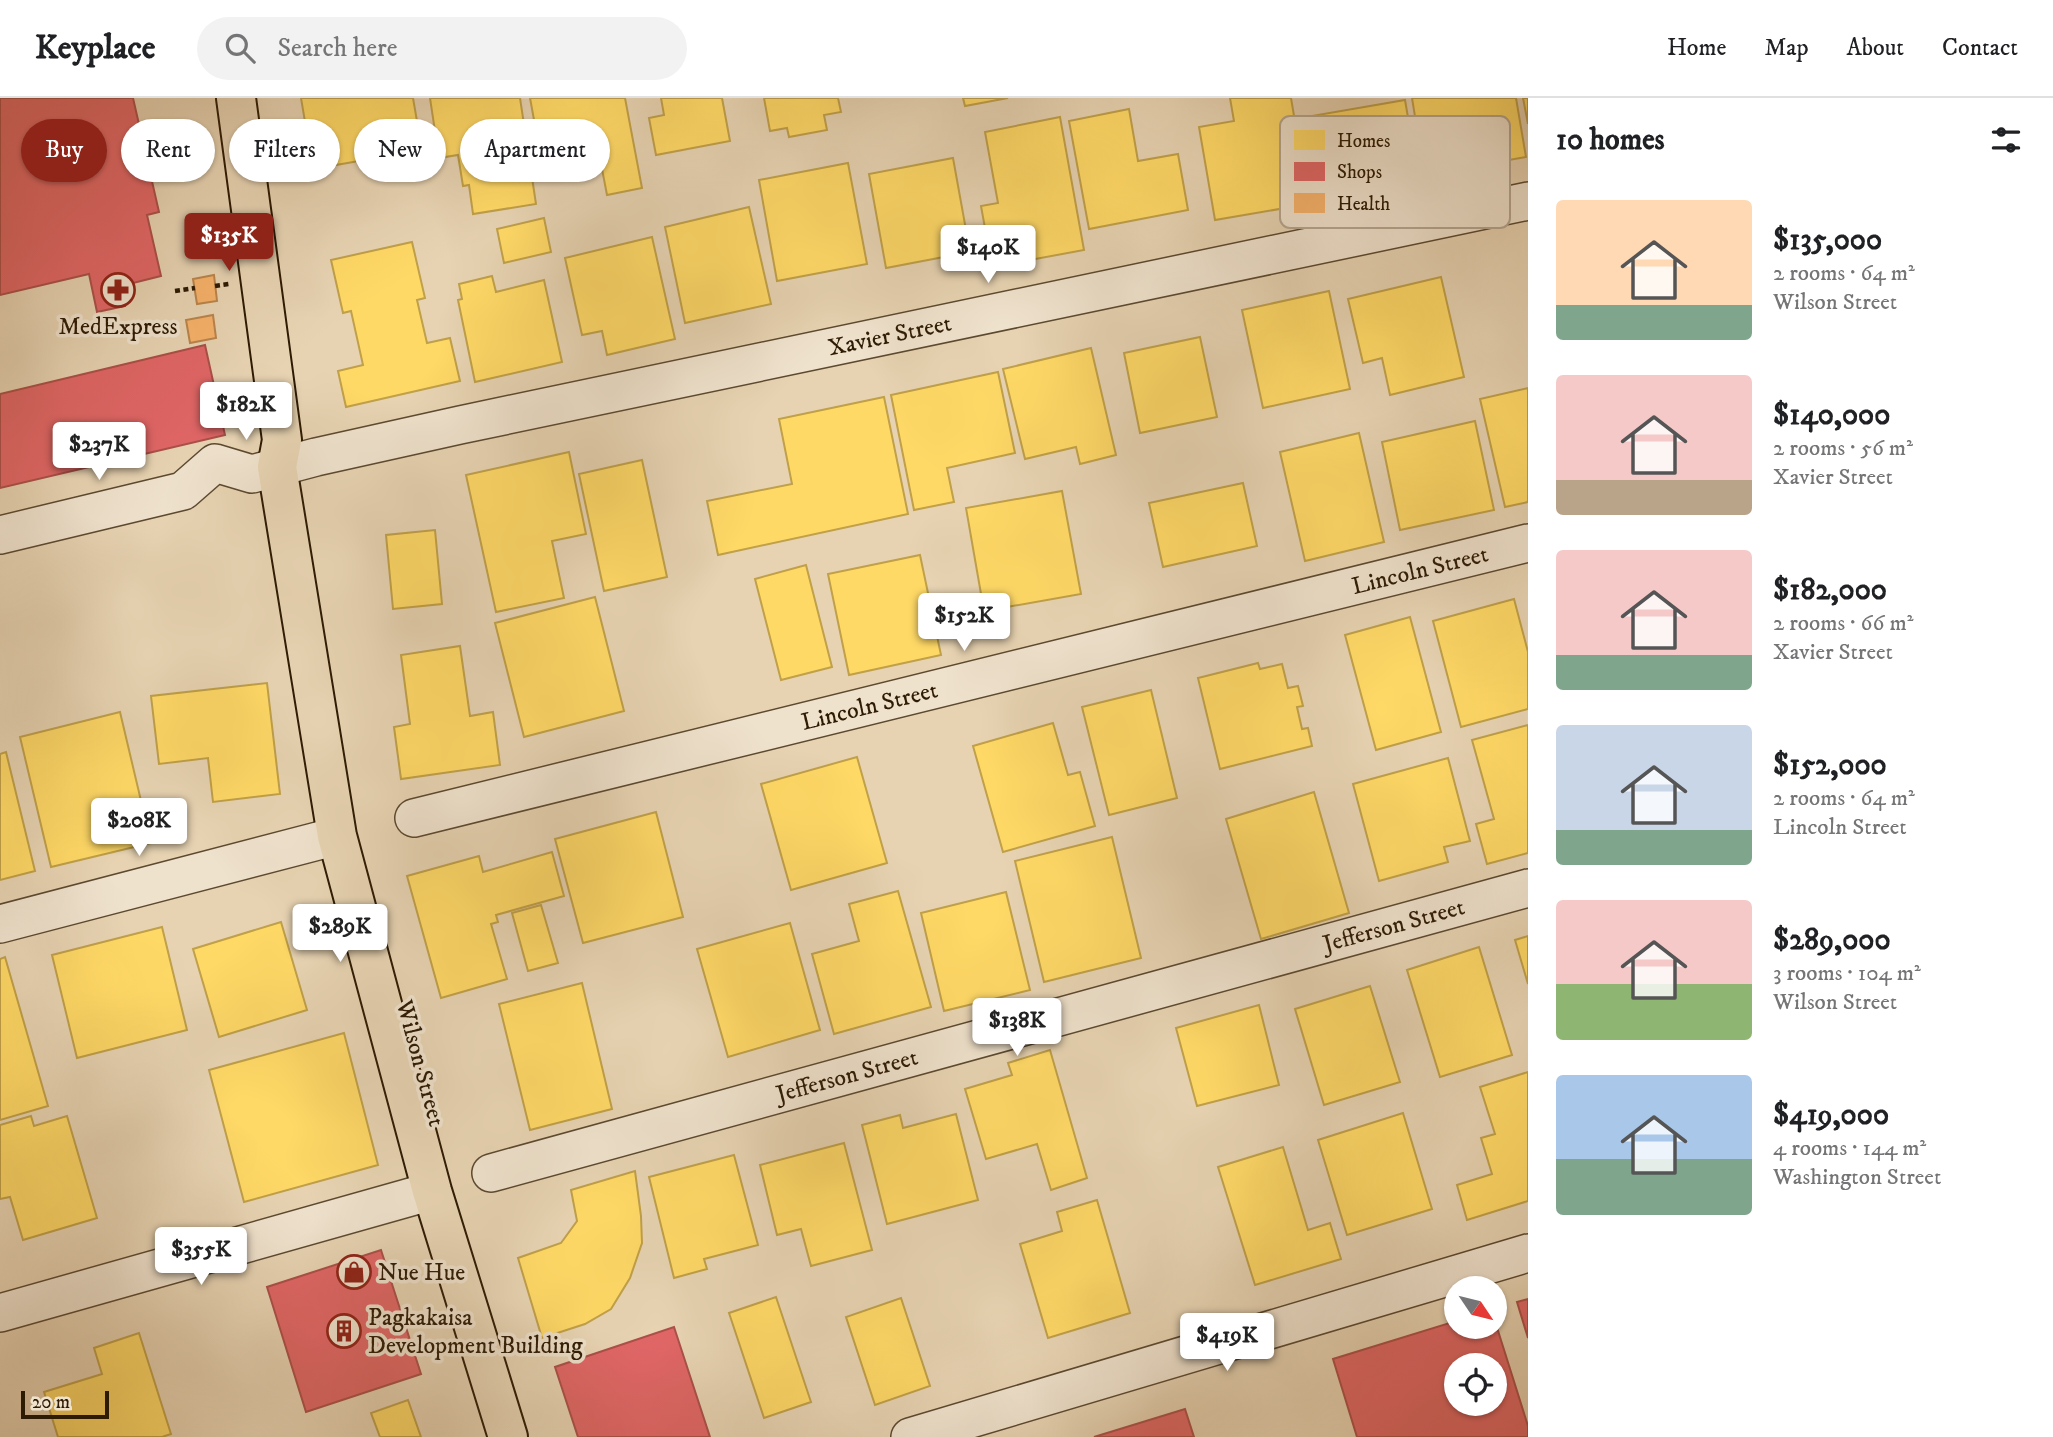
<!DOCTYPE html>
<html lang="en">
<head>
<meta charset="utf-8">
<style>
	body { margin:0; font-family:"IM FELL DW Pica",serif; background:#f2f2f2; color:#202124; height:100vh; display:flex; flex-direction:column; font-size:26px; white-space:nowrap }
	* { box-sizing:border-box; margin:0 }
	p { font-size:23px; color:#757577 }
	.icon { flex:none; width:38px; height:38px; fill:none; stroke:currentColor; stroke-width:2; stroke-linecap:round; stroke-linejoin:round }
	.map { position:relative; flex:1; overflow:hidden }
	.sheet { display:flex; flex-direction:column; background:#fff; width:525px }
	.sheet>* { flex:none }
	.banner { position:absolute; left:21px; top:21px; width:665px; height:63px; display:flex; gap:14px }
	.needle { width:46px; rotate:125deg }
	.controls { position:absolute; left:1444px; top:1178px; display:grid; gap:14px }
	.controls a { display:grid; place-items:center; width:63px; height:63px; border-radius:50%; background:#fff; box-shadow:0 2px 5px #0004; font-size:35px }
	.scale { position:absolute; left:21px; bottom:18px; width:88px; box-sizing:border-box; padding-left:7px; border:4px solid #2e1b04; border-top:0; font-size:19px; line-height:24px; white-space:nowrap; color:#2e1b04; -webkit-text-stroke:5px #efe2cd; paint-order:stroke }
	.price { position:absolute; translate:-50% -60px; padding:0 16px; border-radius:7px; background:#fff; color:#222; font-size:23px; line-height:46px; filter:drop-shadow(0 2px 4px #0008) }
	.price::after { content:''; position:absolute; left:50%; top:42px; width:21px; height:16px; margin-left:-10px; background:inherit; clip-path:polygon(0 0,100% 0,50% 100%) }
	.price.on { background:#8f2418; color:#fff }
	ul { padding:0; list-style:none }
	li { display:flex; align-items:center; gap:21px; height:175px; padding:0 28px }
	li span { display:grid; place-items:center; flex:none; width:196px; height:140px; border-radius:7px; color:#555 }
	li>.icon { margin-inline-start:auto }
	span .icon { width:84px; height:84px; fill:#fffc; stroke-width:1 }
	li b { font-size:30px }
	h2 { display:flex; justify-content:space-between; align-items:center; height:84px; padding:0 28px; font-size:30px }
	.pill { padding:0 24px; border-radius:32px; background:#fff; box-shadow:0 2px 5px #0004; font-size:24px; line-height:63px }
	.pill.on { background:#8f2418; color:#fff }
	header { display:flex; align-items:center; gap:42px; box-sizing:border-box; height:98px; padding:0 35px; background:#fff; border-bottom:2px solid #e0e0e0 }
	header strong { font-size:33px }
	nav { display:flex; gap:38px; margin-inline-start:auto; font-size:24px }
	.search { width:490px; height:63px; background:#f2f2f2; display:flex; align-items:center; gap:18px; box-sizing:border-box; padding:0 24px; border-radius:38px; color:#757577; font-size:26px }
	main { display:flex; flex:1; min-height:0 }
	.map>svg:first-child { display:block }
	.homes { fill:#ffd966; stroke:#c0a049; stroke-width:2 }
	.shops { fill:#e06666; stroke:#ab5049; stroke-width:2; fill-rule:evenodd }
	.health { fill:#f6b26b; stroke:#ba854c; stroke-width:2 }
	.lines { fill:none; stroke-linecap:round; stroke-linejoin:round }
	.minor-casing { stroke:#5c4930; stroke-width:40 }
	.major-casing { stroke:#2e1b04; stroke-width:42 }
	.path { stroke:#2e1b04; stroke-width:4.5; stroke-dasharray:5 3.5; stroke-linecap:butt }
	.minor { stroke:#efe2cd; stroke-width:37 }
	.major { stroke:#e7d3b2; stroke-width:38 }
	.labels { text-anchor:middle; stroke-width:7; stroke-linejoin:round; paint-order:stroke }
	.poi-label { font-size:24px; fill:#2e1b04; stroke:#efe2cd; text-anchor:start }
	.street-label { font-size:24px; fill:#2e1b04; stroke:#efe2cd }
	.key { fill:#efe2cd; stroke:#b5a691; stroke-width:2 }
	.key-label { font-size:19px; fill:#2e1b04 }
</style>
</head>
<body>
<header>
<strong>Keyplace</strong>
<div class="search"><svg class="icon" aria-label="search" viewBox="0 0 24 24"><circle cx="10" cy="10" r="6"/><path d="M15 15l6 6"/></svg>Search here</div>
<nav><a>Home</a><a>Map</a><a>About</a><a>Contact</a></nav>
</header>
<main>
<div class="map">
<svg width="1528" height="1339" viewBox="0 0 1528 1339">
	<rect width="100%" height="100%" fill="#e7d3b2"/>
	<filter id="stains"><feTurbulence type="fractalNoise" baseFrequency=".00286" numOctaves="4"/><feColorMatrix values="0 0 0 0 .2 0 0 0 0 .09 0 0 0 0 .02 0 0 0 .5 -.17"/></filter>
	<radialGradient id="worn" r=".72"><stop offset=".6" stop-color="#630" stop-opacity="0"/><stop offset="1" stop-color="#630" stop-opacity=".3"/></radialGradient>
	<g class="homes">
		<path d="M301,0H413L422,52L313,71Z"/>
		<path d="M430,0H520L536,106L473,116L469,87L463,88L458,57L439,60Z"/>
		<path d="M530,0H625L642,90L607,97L602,71L545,82Z"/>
		<path d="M661,0H722L730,43L656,57L649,20L664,17Z"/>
		<path d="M764,0H838L841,14L824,17L827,32L789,39L787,30L770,33Z"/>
		<path d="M963,0H1008L965,8Z"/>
		<path d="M1230,0H1291L1309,106L1215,122L1199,29L1234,23Z"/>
		<path d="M1412,0H1516L1526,59L1463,70L1458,36L1419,43Z"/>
		<path d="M1523,0H1528V26Z"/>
		<path d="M1405,2L1419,83L1320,100L1306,19Z"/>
		<path d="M1129,11L1138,63L1178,56L1188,112L1089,131L1069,23Z"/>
		<path d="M1060,19L1084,152L992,169L981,108L998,105L985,34Z"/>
		<path d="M953,60L970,154L886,170L869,76Z"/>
		<path d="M848,65L867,166L777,183L759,82Z"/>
		<path d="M749,109L771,206L685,225L665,129Z"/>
		<path d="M544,120L551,154L504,165L497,131Z"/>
		<path d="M652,139L675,241L607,257L602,233L582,237L565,160Z"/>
		<path d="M412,144L425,200L417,202L427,245L450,240L460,283L346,309L338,273L363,267L351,213L343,215L331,162Z"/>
		<path d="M492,178L496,194L544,182L562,264L475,284L458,202L462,201L459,186Z"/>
		<path d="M1441,179L1464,279L1390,297L1382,260L1363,265L1348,201Z"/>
		<path d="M1329,193L1350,291L1263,310L1242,212Z"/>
		<path d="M1200,239L1217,319L1140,335L1124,255Z"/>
		<path d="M1091,250L1116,357L1080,366L1076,349L1025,361L1003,271Z"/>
		<path d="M998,274L1015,355L947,370L954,404L914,412L891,297Z"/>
		<path d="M1528,290V404L1505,409L1480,301Z"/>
		<path d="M884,299L908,416L718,457L707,403L792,386L779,321Z"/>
		<path d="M1475,323L1494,412L1400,432L1382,344Z"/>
		<path d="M1359,335L1384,444L1305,463L1280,354Z"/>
		<path d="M569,354L586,436L552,443L564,500L496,514L466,377Z"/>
		<path d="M642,362L667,479L604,493L579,376Z"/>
		<path d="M1243,385L1257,448L1163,469L1149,405Z"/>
		<path d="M1062,393L1081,496L984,513L966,410Z"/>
		<path d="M435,432L442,506L393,511L386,437Z"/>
		<path d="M920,457L941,557L849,577L828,476Z"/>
		<path d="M806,467L832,569L781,582L755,481Z"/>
		<path d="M595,499L624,613L524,639L495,525Z"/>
		<path d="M1514,501L1528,554V611L1461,629L1433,523Z"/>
		<path d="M1410,519L1441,634L1376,652L1345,537Z"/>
		<path d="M460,548L470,618L493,614L500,667L401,681L394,629L410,626L401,557Z"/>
		<path d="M1258,565L1260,571L1282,566L1288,590L1298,588L1303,608L1297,609L1302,631L1308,630L1312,648L1220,671L1198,580Z"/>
		<path d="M267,585L280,696L213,704L208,660L159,666L151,598Z"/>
		<path d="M1151,592L1177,700L1109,717L1082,609Z"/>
		<path d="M120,614L151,745L51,769L20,639Z"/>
		<path d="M1053,625L1068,677L1080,674L1095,728L1003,754L973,648Z"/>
		<path d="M1528,627V755L1487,766L1476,726L1494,721L1472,642Z"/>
		<path d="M6,654L35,773L0,782V656Z"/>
		<path d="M857,659L887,765L791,792L761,686Z"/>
		<path d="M1448,660L1470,743L1444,749L1448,764L1379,783L1353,686Z"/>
		<path d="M1314,694L1349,815L1261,841L1226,721Z"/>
		<path d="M656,714L683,819L583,845L555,741Z"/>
		<path d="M1112,739L1141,860L1044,884L1015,763Z"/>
		<path d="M552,754L564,798L496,817L498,824L491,826L507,881L441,900L407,778L479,758L483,774Z"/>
		<path d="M898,793L931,909L834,936L812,856L859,843L849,806Z"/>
		<path d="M1006,794L1030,892L944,913L921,815Z"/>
		<path d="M541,807L558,865L528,873L512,815Z"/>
		<path d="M281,824L307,912L219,939L193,851Z"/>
		<path d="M790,825L820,932L728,959L697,851Z"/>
		<path d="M162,829L187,932L77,960L52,857Z"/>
		<path d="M1528,838V886L1515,842Z"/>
		<path d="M1479,849L1512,957L1440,979L1407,872Z"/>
		<path d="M5,859L48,1008L0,1022V861Z"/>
		<path d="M582,885L612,1011L530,1032L499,906Z"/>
		<path d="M1370,888L1400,984L1324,1007L1295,911Z"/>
		<path d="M1259,907L1279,987L1197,1008L1176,930Z"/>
		<path d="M344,935L378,1067L244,1104L209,972Z"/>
		<path d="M1050,952L1087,1080L1051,1092L1037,1046L986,1061L965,991L1012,977L1008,965Z"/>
		<path d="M1528,974V1103L1467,1122L1457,1087L1492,1076L1481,1040L1495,1036L1480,989Z"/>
		<path d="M1403,1015L1432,1111L1347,1137L1318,1042Z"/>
		<path d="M956,1016L978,1102L887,1126L862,1027L900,1017L903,1030Z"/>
		<path d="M31,1018L34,1028L67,1018L97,1120L23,1142L10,1099L0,1101V1027Z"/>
		<path d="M844,1045L872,1152L811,1168L801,1131L777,1137L760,1067Z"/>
		<path d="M1283,1049L1308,1132L1330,1125L1341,1161L1255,1187L1218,1069Z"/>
		<path d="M734,1057L758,1147L704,1161L707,1171L674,1180L649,1079Z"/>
		<path d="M635,1073L641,1118L642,1145L630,1180L611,1211L585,1226L542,1240L518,1160L561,1145L577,1123L571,1092Z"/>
		<path d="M1097,1102L1130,1215L1048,1240L1020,1146L1062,1133L1057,1114Z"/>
		<path d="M776,1199L811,1304L764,1320L729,1215Z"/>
		<path d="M901,1200L930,1288L875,1307L846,1219Z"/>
		<path d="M139,1235L171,1336L162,1339H58L44,1294L102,1276L94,1250Z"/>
		<path d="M408,1302L421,1339H380L371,1315Z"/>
	</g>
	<g class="shops">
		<path d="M0,0H133L159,114L147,117L161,178L121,188L125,208L97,214L89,176L0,197Z"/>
		<path d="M205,247L225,337L0,390V296Z"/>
		<path d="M381,1152L421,1276L306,1314L267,1189Z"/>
		<path d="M1528,1201V1240L1517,1204Z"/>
		<path d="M1494,1220L1528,1328V1339H1357L1333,1261L1456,1223V1228H1494ZM1456,1267H1494V1306H1456Z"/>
		<path d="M674,1229L710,1339H578L555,1269Z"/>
		<path d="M1185,1311L1194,1339H1094Z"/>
	</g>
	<g class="health">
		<path d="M214,177L217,203L197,206L193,181Z"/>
		<path d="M213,217L216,240L190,245L186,222Z"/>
	</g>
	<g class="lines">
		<g class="minor-casing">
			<g id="minor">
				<path id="s1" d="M0,437L183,393L215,365L252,376L316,359L460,327L1528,103"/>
				<path id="s2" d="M414,720L1528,445"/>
				<path d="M0,826L337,738"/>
				<path id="s3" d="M491,1075L1528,790"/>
				<path d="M0,1215L432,1093"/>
				<path d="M910,1339L1528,1155"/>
			</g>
		</g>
		<g class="major-casing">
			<path id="major" d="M236,0L282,342L277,369L337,738L432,1093L508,1339"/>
		</g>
		<g class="path">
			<path d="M215,188L229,186"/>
			<path d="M175,193L195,190"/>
		</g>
		<use href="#minor" class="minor"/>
		<use href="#major" class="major"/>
	</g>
	<defs>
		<g id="pharmacy-ring" transform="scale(1.75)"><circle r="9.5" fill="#efe2cd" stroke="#8f2418" stroke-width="1.5"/><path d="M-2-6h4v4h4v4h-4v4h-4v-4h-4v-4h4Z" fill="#8f2418"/></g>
		<g id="shop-ring" transform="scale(1.75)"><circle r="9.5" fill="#efe2cd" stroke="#8f2418" stroke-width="1.5"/><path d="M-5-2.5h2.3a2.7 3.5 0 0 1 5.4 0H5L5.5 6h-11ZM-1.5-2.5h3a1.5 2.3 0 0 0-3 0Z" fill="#8f2418"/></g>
		<g id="building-ring" transform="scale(1.75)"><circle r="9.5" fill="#efe2cd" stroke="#8f2418" stroke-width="1.5"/><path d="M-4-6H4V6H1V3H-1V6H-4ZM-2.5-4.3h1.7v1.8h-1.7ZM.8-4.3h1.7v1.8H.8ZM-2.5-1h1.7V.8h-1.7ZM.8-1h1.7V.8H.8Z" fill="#8f2418"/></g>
	</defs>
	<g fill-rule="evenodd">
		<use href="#pharmacy-ring" x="118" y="192"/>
		<use href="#shop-ring" x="354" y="1174"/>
		<use href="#building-ring" x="344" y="1233"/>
	</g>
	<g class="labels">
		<g class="poi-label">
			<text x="118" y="236" text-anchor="middle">MedExpress</text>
			<text x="378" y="1182">Nue Hue</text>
			<text x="368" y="1227">Pagkakaisa<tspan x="368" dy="28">Development Building</tspan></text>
		</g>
		<g class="street-label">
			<text dy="8" stroke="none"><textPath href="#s1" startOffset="922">Xavier Street</textPath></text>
			<text dy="8" stroke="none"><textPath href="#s2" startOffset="1036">Lincoln Street</textPath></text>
			<text dy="8" stroke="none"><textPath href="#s2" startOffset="469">Lincoln Street</textPath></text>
			<text dy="8" stroke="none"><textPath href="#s3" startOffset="936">Jefferson Street</textPath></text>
			<text transform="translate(421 965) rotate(75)" y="8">Wilson Street</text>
			<text dy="8" stroke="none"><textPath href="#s3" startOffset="369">Jefferson Street</textPath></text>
		</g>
	</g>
	<rect x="1280" y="18" width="230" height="112" rx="10" class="key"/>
	<rect x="1294" y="32" width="31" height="20" fill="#ffd966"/>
	<rect x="1294" y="64" width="31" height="19" fill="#e06666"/>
	<rect x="1294" y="95" width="31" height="20" fill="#f6b26b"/>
	<g class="key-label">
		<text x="1337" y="49">Homes</text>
		<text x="1337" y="80">Shops</text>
		<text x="1337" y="112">Health</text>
	</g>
	<rect width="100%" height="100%" filter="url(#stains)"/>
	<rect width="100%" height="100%" fill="url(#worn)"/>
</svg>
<div class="controls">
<a><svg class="needle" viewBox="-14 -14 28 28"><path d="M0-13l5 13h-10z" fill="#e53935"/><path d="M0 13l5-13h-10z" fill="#757577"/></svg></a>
<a><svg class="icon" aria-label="locate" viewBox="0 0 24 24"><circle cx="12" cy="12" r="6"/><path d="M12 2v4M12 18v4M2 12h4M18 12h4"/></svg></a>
</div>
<div class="scale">20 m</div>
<b class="price on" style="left:229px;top:175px">$135K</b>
<b class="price" style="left:988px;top:187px">$140K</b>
<b class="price" style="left:246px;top:344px">$182K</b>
<b class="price" style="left:99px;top:384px">$237K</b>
<b class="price" style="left:964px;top:555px">$152K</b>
<b class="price" style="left:139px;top:760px">$208K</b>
<b class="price" style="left:340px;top:866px">$289K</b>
<b class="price" style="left:1017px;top:960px">$138K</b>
<b class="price" style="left:201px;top:1189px">$355K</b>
<b class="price" style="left:1227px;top:1275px">$419K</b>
<div class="banner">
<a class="pill on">Buy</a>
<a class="pill">Rent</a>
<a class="pill">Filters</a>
<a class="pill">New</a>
<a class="pill">Apartment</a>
</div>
</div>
<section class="sheet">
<h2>10 homes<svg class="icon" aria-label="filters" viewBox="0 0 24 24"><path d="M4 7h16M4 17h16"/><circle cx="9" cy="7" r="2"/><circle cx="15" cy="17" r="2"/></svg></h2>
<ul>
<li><span style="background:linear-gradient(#ffd9b3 75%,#7fa58c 0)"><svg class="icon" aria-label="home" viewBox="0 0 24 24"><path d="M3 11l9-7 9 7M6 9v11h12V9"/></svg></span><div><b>$135,000</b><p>2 rooms · 64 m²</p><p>Wilson Street</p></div></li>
<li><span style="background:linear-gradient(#f6c9c9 75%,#b9a48a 0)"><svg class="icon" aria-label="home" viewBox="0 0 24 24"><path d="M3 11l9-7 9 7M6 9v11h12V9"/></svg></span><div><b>$140,000</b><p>2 rooms · 56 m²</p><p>Xavier Street</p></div></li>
<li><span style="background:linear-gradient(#f6c9c9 75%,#7fa58c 0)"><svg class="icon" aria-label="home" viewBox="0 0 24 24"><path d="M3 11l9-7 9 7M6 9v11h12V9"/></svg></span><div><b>$182,000</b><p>2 rooms · 66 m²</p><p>Xavier Street</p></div></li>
<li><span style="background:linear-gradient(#c9d6e8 75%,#7fa58c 0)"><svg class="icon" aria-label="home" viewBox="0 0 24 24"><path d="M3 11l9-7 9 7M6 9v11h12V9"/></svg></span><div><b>$152,000</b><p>2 rooms · 64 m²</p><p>Lincoln Street</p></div></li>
<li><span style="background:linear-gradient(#f6c9c9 60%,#8fb573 0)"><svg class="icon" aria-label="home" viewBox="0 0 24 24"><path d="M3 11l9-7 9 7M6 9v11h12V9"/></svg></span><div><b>$289,000</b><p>3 rooms · 104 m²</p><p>Wilson Street</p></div></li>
<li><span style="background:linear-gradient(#a9c7e8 60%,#7fa58c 0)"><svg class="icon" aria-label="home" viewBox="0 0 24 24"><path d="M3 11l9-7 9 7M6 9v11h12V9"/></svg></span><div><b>$419,000</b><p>4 rooms · 144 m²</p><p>Washington Street</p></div></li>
</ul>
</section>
</main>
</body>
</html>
